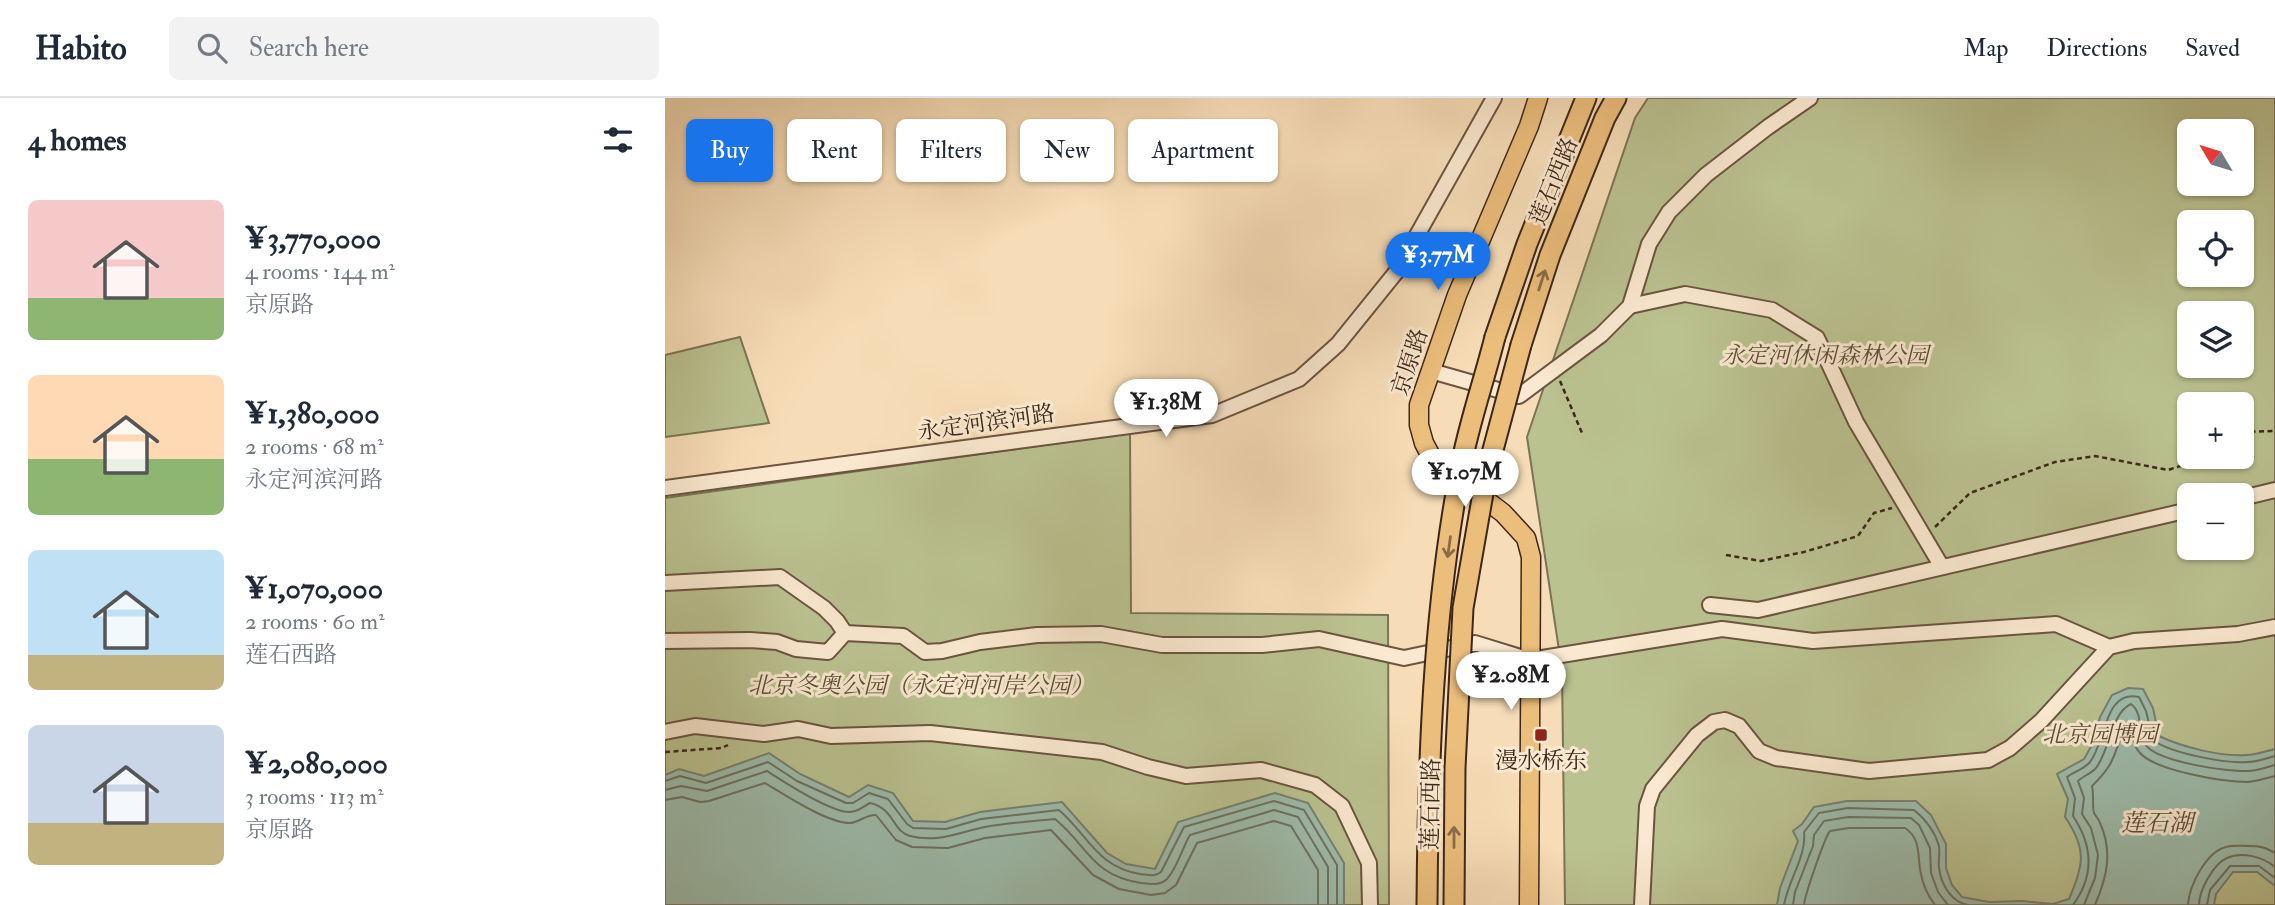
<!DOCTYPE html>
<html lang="en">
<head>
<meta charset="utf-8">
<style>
	body { margin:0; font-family:"IM FELL Double Pica","Noto Serif SC",serif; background:#f2f2f3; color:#1f2937; height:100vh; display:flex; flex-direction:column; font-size:26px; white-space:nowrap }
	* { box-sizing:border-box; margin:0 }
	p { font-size:23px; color:#747a83 }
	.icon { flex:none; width:38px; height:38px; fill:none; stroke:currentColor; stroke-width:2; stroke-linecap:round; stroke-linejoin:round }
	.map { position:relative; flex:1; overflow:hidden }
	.sheet { display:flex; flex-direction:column; background:#fff; width:665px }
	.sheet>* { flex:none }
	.hud { position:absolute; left:21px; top:21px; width:665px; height:63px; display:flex; gap:14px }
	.needle { width:46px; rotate:308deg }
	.tools { position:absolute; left:1512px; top:21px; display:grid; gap:14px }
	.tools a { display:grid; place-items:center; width:77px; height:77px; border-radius:10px; background:#fff; box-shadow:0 2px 5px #0004; font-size:35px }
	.price { position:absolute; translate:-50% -60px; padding:0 16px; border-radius:24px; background:#fff; color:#222; font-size:23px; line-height:46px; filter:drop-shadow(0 2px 4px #0008) }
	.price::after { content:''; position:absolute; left:50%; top:42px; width:21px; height:16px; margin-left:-10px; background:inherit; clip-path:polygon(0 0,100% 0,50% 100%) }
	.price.active { background:#1a73e8; color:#fff }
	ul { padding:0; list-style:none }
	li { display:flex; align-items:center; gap:21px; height:175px; padding:0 28px }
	li span { display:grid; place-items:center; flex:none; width:196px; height:140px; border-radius:10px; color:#555 }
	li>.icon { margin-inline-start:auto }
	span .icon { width:84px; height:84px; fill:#fffc; stroke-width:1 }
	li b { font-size:30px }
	h2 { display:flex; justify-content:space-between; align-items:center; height:84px; padding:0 28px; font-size:30px }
	.tag { padding:0 24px; border-radius:10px; background:#fff; box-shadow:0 2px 5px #0004; font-size:24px; line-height:63px }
	.tag.active { background:#1a73e8; color:#fff }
	header { display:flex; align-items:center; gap:42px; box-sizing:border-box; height:98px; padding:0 35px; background:#fff; border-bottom:2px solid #e0e1e3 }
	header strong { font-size:33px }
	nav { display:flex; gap:38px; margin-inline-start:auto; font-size:24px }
	.search { width:490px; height:63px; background:#f2f2f3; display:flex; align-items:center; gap:18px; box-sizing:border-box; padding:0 24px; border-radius:10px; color:#747a83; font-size:26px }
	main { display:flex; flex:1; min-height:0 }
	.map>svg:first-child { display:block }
	.green { fill:#bac290; stroke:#7c7454; stroke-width:2; fill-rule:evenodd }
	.water { fill:#9dbcac; stroke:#778071; stroke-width:2 }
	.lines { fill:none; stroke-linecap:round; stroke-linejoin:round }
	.shore { stroke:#6d7262; stroke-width:2 }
	.minor-casing { stroke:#6c5440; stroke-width:18 }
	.major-casing { stroke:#3d2719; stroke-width:21 }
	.highway-casing { stroke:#3d2719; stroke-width:23 }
	.path { stroke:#3d2719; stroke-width:2.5; stroke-dasharray:5 3.5; stroke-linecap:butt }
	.minor { stroke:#fae9d0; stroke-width:14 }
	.major { stroke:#ecbe7c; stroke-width:18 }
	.highway { stroke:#ecbe7c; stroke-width:19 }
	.highway-bridge-casing { stroke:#3d2719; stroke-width:23; stroke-linecap:butt }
	.highway-bridge { stroke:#ecbe7c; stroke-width:19 }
	.oneway { stroke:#8c6b46 }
	.poi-dot { fill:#8f2418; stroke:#fae9d0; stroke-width:2.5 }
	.labels { text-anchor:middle; stroke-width:6; stroke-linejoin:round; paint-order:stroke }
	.street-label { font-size:23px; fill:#3d2719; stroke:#fae9d0 }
	.park-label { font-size:23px; font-style:italic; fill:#5c4e37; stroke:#fae9d0 }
	.poi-label { font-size:23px; fill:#3d2719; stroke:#fae9d0 }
	.water-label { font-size:24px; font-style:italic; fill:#554c3e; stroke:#fae9d0 }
</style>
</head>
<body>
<header>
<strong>Habito</strong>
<div class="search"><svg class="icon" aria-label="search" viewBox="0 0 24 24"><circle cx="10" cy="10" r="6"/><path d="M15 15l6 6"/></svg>Search here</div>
<nav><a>Map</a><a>Directions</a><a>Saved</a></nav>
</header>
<main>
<section class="sheet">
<h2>4 homes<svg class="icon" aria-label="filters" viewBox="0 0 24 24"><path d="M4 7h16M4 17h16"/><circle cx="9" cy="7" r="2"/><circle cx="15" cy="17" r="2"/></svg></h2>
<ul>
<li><span style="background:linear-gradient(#f6c9c9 70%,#8fb573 0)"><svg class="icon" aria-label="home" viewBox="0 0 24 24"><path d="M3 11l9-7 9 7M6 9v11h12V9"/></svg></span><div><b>¥3,770,000</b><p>4 rooms · 144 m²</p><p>京原路</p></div></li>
<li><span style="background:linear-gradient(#ffd9b3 60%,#8fb573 0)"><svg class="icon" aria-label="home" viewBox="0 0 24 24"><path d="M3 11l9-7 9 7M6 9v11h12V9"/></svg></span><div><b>¥1,380,000</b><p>2 rooms · 68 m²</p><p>永定河滨河路</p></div></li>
<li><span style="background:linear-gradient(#bfe0f5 75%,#c2b280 0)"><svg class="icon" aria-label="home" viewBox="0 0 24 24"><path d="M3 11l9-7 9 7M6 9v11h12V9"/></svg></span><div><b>¥1,070,000</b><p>2 rooms · 60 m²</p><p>莲石西路</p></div></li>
<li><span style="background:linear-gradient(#c9d6e8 70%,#c2b280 0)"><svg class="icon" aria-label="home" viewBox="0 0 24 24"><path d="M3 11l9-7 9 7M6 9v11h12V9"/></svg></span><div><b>¥2,080,000</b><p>3 rooms · 113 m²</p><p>京原路</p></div></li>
</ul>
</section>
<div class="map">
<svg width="1610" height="807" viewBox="0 0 1610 807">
	<rect width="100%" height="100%" fill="#f7ddb7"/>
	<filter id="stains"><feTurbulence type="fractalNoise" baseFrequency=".00286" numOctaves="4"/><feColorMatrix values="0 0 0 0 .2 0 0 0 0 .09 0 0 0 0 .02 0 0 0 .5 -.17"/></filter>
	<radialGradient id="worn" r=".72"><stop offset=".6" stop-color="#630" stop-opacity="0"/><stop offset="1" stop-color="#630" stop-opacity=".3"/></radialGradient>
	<g class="green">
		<path d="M983,0H1610V807H900L897,572L862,339L970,20ZM1524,33H1577V86H1524ZM1524,124H1577V177H1524ZM1524,215H1577V268H1524ZM1524,306H1577V359H1524ZM1524,397H1577V450H1524Z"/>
		<path d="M75,239L104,325L0,339V257Z"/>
		<path d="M465,335L466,515L723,517L724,807H0V400Z"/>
	</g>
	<g class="water">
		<path d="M1463,590L1478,591L1488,610L1494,638C1517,649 1556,659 1582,657C1591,657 1601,653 1610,651V788L1592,774H1568L1551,796L1549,807H1112L1115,790L1133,743L1128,733L1137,726L1149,709L1182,703H1251L1266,717L1281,746V770L1287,787L1297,799L1324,804L1357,803L1388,806L1404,801C1419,767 1422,751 1400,719L1403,701L1392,676L1419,661L1428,645L1435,619L1447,597Z"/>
		<path d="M104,655L135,676L184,699L203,687L228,695L248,723L280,724L315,714L397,704L442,755L461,766L490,771L513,724L610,695L643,705L679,765V807H0V677L14,671L39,678Z"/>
	</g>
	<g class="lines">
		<g class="shore">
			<path d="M0,683L15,678L41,685L103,664L132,683L181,705H188L204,695L223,701L242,726L248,730L281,731L316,721L394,712C423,737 432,769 475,776C484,777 490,779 496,774L519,729L609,703L639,712L672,767V807"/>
			<path d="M0,692L16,688L42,693L102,673C119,684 166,715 185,714C193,714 199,708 205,705C229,710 228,734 245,738C274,745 294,734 320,729C343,725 367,723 390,721C424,749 426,777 476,785C485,786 495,788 502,781C513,769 517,750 525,737L609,712L633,719L663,769V807"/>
			<path d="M0,702L17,699L35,704L44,703L100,685C120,697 162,725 185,725C195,724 202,716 211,717L231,742L247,749L283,750L320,740L386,732L428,777L454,791L486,797L500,795L511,787L532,745L609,723L626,728L653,772V807"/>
			<path d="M1119,807C1123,783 1142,757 1139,734L1154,715L1183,710L1249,712C1260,721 1270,734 1274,748C1275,755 1273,763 1274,770C1276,786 1286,804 1303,807"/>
			<path d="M1128,807L1130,794L1148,748L1149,737L1159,723L1183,719L1246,720L1254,727L1265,750L1266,775L1273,794L1283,807"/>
			<path d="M1139,807C1140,796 1160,739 1165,733L1184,730H1240C1257,741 1252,760 1256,776C1258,787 1263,798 1270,807"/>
			<path d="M1408,807C1430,777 1428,748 1408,718L1410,700L1402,679C1409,674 1419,671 1425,664C1441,644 1439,591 1474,599L1481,613L1488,642C1505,655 1561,666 1583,664C1592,664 1602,660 1610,658"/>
			<path d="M1419,807L1430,780L1433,757L1426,730L1417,716L1419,700L1413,683C1418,678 1426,676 1431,670C1445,652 1446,615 1466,606C1478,615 1473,633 1480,646C1491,664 1563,674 1583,673C1592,673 1602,669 1610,667"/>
			<path d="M1430,807C1442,779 1448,754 1435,725C1434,721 1431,719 1429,715C1427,709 1429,696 1427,688C1451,665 1448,657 1460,629L1465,630C1468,639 1468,648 1475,655C1491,673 1559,684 1583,684C1592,683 1601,680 1610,678"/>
			<path d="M1523,807C1524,788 1541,754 1561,749C1568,747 1576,748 1584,748C1594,748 1601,749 1610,755"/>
			<path d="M1534,807C1534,793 1548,766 1562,760C1577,753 1598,759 1610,769"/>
			<path d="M1542,807L1545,792L1565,768H1594L1610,780"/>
		</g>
		<g class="minor-casing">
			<g id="minor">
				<path d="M965,208L1020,196L1107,212L1152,240L1191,324L1277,469"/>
				<path d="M766,273L854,298L936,237L965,208L984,146L1004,114L1041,77L1103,29L1145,0"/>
				<path d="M0,390L547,317L634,281L673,246L732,173L829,0"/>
				<path d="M1577,400L1610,392"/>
				<path d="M0,485L115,479L159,510L172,523L180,535"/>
				<path d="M1045,507L1093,512L1524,412"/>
				<path d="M0,543L85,542L112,544L131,551L163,554L180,535L238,538L260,554L277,553L315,544L372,537L436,536L497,547H597L654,541L739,560L810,545L865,562L1057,531L1148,543L1391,526L1444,549"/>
				<path d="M0,634L30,628L99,636L133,631L166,638L265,635L437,654L483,669L521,678L596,672L650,687L677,708L704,765L705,807"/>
				<path d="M977,807L982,708L988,691L1032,637L1049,624L1060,622L1074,628L1094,653L1111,660L1204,673L1323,662L1345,650L1376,623L1444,549L1469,543L1573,536L1610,529"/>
			</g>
		</g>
		<g class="major-casing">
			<path id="major" d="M864,807L866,459L861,440L838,415L768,362L759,345L754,327V307L792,197L864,28L873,0"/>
		</g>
		<g class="highway-casing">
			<g id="highway">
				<path d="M830,239L862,146L921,0"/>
				<path d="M856,247L885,157L940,20L951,0"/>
			</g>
		</g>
		<g class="path">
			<path d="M895,283L917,335"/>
			<path d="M1577,334L1610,333"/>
			<path d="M1270,429L1305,395L1390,364L1430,358L1503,372L1543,359"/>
			<path d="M1061,457L1096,463L1139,454L1193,438L1209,415L1227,410"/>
			<path d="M0,654L57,650L63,647"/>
		</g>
		<use href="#minor" class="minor"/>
		<use href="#major" class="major"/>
		<use href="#highway" class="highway"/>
		<g class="highway-bridge-casing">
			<g id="highway-bridge">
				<path d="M762,807C763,662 768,516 795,373C803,328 819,283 830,239"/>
				<path d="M789,807L790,670L798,510L821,378L856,247"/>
			</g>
		</g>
		<use href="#highway-bridge" class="highway-bridge"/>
	</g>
	<defs><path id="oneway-shaft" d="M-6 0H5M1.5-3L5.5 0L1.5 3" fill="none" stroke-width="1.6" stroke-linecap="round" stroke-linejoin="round" transform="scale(1.75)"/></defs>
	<g class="oneway">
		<use href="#oneway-shaft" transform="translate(877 182) rotate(-72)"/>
		<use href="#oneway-shaft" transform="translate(784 449) rotate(98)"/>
		<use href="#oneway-shaft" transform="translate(789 739) rotate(-90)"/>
	</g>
	<rect class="poi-dot" x="869" y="630" width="14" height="14" rx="3.5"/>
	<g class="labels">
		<g class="street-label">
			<text transform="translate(888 83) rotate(-68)" y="8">莲石西路</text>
			<text transform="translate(744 264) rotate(-72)" y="8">京原路</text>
			<text transform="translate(321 324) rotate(-8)" y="8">永定河滨河路</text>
			<text transform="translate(765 706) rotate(-89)" y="8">莲石西路</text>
		</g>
		<g class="park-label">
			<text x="1160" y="265">永定河休闲森林公园</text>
			<text x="256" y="595">北京冬奥公园（永定河河岸公园）</text>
			<text x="1435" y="644">北京园博园</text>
		</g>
		<g class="poi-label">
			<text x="876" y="670">漫水桥东</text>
		</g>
		<g class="water-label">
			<text x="1492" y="733">莲石湖</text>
		</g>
	</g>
	<rect width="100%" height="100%" filter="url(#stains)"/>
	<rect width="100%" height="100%" fill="url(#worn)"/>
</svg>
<div class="tools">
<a><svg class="needle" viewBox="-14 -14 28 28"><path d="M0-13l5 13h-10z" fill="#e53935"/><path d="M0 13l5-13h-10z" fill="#747a83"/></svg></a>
<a><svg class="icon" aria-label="locate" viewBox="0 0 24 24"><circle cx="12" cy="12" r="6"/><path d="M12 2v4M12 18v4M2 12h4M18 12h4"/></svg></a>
<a><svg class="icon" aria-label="layers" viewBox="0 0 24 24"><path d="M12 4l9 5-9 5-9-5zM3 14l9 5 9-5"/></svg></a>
<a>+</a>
<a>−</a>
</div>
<b class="price active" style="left:773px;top:194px">¥3.77M</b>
<b class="price" style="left:501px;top:341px">¥1.38M</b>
<b class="price" style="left:800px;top:411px">¥1.07M</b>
<b class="price" style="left:846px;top:614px">¥2.08M</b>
<div class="hud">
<a class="tag active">Buy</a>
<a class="tag">Rent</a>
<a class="tag">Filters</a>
<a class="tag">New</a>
<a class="tag">Apartment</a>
</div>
</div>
</main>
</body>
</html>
